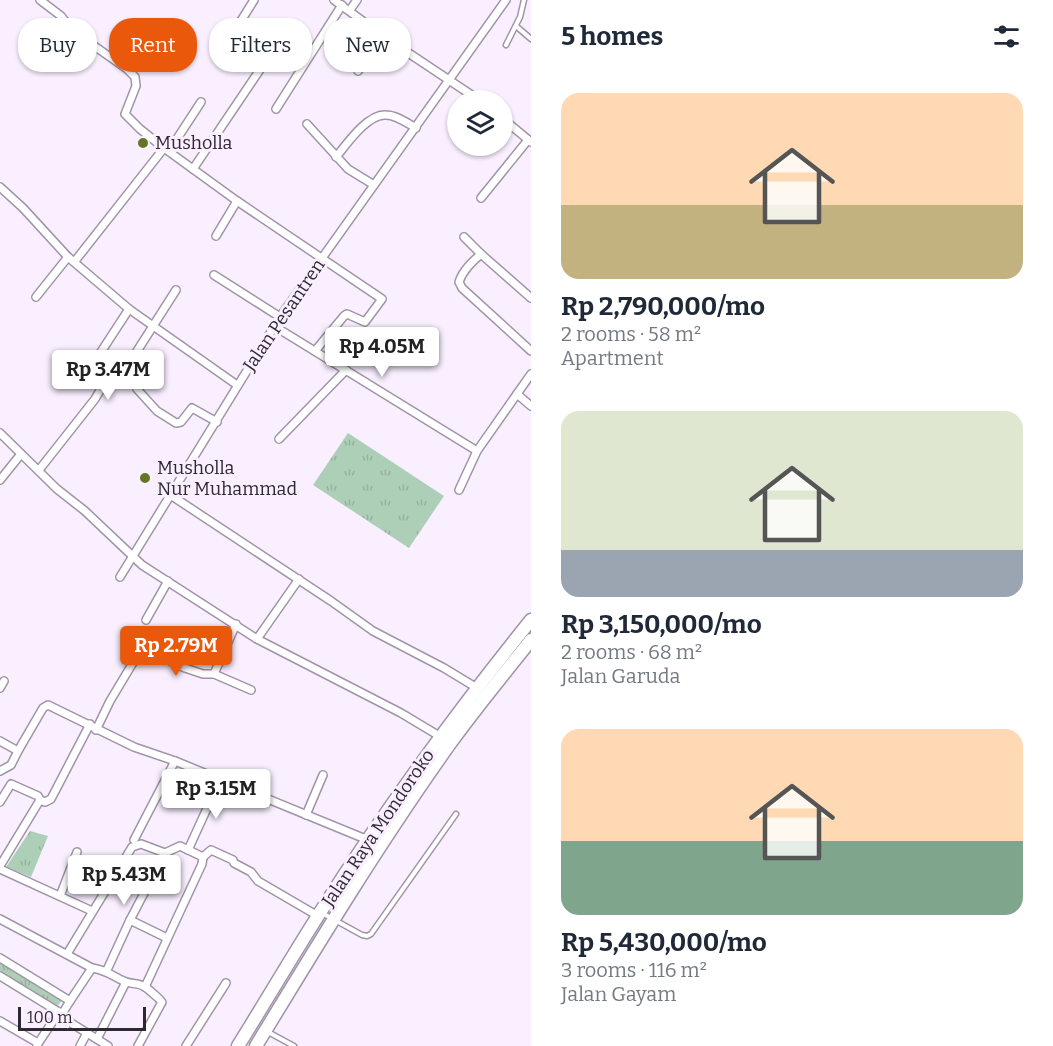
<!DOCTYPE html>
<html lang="en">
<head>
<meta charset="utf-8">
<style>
	body { margin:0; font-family:Bitter,serif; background:#f2f2f3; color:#1f2937; height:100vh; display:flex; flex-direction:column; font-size:22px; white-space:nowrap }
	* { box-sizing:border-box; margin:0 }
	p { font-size:20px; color:#747a83 }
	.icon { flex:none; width:33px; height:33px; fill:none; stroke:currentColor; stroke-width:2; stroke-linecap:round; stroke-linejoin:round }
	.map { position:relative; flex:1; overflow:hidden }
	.details { display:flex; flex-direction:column; background:#fff; width:522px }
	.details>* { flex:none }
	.hud { position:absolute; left:18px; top:18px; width:423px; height:54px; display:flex; gap:12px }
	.controls { position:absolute; left:447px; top:90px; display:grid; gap:12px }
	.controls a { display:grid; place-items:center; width:66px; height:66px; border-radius:50%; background:#fff; box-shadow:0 2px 4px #0004; font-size:30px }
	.scale { position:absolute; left:18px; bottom:15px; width:128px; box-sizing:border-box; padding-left:6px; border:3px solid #2e2931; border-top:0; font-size:16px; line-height:21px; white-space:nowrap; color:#2e2931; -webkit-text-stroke:4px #f9efff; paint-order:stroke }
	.price { position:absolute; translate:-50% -51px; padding:0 14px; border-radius:6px; background:#fff; color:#222; font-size:20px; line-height:39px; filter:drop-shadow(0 2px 3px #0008) }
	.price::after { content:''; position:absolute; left:50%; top:36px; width:18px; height:14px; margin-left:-9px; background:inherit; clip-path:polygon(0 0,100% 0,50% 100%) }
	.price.on { background:#ea580c; color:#fff }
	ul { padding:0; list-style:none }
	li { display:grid; align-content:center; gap:12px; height:318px; padding:0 30px }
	li span { display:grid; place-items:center; height:186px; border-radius:18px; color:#555 }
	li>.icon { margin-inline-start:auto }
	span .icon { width:108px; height:108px; fill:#fffc; stroke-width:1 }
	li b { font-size:26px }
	h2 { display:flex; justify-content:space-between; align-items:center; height:72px; padding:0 30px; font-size:26px }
	.tag { padding:0 21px; border-radius:24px; background:#fff; box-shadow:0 2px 4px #0004; font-size:21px; line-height:54px }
	.tag.on { background:#ea580c; color:#fff }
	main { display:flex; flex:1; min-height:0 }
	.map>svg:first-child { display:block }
	.grass { fill:url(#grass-tufts) }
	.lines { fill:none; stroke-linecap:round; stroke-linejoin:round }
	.lane-casing { stroke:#a095a8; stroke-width:7 }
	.street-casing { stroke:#a095a8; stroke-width:10 }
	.highway-casing { stroke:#a095a8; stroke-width:15 }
	.lane { stroke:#fff; stroke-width:4 }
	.street { stroke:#fff; stroke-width:7 }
	.highway { stroke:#fff; stroke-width:12 }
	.poi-dot { fill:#637625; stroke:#f9efff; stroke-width:2 }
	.labels { text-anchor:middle; stroke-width:6; stroke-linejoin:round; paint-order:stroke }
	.poi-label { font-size:18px; fill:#2e2931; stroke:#f9efff; text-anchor:start }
	.street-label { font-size:18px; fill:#2e2931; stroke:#f9efff }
</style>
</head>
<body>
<main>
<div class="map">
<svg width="531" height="1046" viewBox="0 0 531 1046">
	<defs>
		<pattern id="grass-tufts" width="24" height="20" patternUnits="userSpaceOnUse" patternTransform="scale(1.5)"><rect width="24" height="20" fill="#adcfb7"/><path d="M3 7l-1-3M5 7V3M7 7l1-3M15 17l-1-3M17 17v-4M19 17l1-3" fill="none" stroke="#95b29e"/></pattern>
	</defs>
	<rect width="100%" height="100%" fill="#f9efff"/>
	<g class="grass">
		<path d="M348,433L444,496L409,548L313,485Z"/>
		<path d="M30,831L48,836L31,877L6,867Z"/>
		<path d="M0,962L62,1000L57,1007L0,972Z"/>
	</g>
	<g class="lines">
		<g class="lane-casing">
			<g id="lane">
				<path d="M516,26L531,39"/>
				<path d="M506,45L520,17L524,0"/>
				<path d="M322,913L362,935L367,936L371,934L456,814"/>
				<path d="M268,1032L294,1046"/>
			</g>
		</g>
		<g class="street-casing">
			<g id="street">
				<path d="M40,0L61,16L73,31L127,69L135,77L136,86L125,114L140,129L164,148"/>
				<path d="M334,0L383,36L479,100"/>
				<path d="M350,10L357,0"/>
				<path d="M239,24L254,0"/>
				<path d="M48,63L73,31"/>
				<path d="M358,71L383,36"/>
				<path d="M276,109L342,5"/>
				<path d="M502,118L531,142"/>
				<path d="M307,124L348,169L374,185"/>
				<path d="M169,151L201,102"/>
				<path d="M336,157C346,145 368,113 386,115C396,115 407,123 416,128"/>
				<path d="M193,169L290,25"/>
				<path d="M0,187L23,208L68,257L129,309L237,385"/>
				<path d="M481,198L528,140"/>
				<path d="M216,236L237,201"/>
				<path d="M464,237L481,254"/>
				<path d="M75,261L164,148L237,201L382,299L365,322L347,314L344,316L315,351"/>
				<path d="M214,275L280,317"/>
				<path d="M36,297L68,257"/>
				<path d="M531,298L481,254C472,262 463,270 459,282L462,288L531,351"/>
				<path d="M274,326L477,451"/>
				<path d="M125,370L176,290"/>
				<path d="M137,389L157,411L176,423L181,422L192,408L217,422"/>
				<path d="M517,394L531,406"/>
				<path d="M0,433L57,489L85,511L142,565L257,639L401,713L441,737"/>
				<path d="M279,439L346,370"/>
				<path d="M39,470L95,399L102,387L97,369L99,355L129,309"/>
				<path d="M0,480L21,454"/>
				<path d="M459,490L477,451L531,374"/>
				<path d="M172,496L331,601L373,631L444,668L477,688"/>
				<path d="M120,577L280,317L506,0"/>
				<path d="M146,620L168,581"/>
				<path d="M257,639L299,579"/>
				<path d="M214,674L236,624"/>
				<path d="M0,688L4,681"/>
				<path d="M96,730L110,701L140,651L144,648L185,668L203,674H214L251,690"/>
				<path d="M0,741L18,751L43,708L48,705L134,747L175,761L368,840"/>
				<path d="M0,771L11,765L18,751"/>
				<path d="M40,800L45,802L51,799L90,724"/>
				<path d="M0,802L11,784L38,796L40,800L0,866"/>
				<path d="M306,815L323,775"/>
				<path d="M134,840L175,761"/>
				<path d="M188,850L220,780"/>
				<path d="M203,857L211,850L233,860L234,863L251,872L258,881L318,916"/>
				<path d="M0,869L92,911"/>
				<path d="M72,869L108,886"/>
				<path d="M60,896L77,852"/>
				<path d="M0,919L92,968"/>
				<path d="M130,920L167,938"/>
				<path d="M67,954L132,847L141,844L165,853"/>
				<path d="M0,958L70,1001L62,1014"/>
				<path d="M107,970L130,920L165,853"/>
				<path d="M0,976L62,1014L63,1018L108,1046"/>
				<path d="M145,987L202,864L203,857L180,846L165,853"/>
				<path d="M70,1001L92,968C110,971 111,976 126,982C132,984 140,983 145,987C147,988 162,1001 162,1002L138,1046"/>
				<path d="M0,1021L38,1043"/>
				<path d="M97,1039L126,982"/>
				<path d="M37,1045L59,1012"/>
				<path d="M80,1046L87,1033"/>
				<path d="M186,1046L226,983"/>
			</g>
		</g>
		<g class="highway-casing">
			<g id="highway">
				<path d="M238,1046C266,1001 293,955 321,911C385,810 456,713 531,620"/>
				<path d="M256,1046C318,944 380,842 449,745C475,709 503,675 531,640"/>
			</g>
		</g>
		<use href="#lane" class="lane"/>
		<use href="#street" class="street"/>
		<use href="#highway" class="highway"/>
	</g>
	<g class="poi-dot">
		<circle cx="143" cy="143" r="6"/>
		<circle cx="145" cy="478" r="6"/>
	</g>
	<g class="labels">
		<g class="poi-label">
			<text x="155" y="149">Musholla</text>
			<text x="157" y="474">Musholla<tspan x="157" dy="21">Nur Muhammad</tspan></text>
		</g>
		<g class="street-label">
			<text transform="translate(284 315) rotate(-56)" y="6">Jalan Pesantren</text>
			<text transform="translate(378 828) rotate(-56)" y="6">Jalan Raya Mondoroko</text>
		</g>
	</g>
</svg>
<div class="controls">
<a><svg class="icon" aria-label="layers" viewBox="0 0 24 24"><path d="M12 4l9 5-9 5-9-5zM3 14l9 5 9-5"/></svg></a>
</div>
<div class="scale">100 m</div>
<b class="price" style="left:382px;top:378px">Rp 4.05M</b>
<b class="price" style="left:108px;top:401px">Rp 3.47M</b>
<b class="price on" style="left:176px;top:677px">Rp 2.79M</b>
<b class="price" style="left:216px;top:820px">Rp 3.15M</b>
<b class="price" style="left:124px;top:906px">Rp 5.43M</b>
<div class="hud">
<a class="tag">Buy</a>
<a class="tag on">Rent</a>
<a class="tag">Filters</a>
<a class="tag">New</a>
</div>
</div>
<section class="details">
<h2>5 homes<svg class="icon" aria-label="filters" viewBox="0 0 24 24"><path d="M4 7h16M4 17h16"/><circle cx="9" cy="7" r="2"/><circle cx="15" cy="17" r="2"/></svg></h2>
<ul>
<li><span style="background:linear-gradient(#ffd9b3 60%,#c2b280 0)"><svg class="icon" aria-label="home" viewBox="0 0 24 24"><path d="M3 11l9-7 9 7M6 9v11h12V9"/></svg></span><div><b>Rp 2,790,000/mo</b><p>2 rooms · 58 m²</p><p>Apartment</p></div></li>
<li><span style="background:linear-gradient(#dfe7d0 75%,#9aa5b1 0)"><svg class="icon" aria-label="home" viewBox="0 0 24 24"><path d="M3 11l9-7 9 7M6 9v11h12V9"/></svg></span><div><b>Rp 3,150,000/mo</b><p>2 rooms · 68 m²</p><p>Jalan Garuda</p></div></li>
<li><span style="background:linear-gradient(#ffd9b3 60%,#7fa58c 0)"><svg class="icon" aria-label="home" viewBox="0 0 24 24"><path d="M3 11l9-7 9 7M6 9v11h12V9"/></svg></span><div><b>Rp 5,430,000/mo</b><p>3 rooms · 116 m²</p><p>Jalan Gayam</p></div></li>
</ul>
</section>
</main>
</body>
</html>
